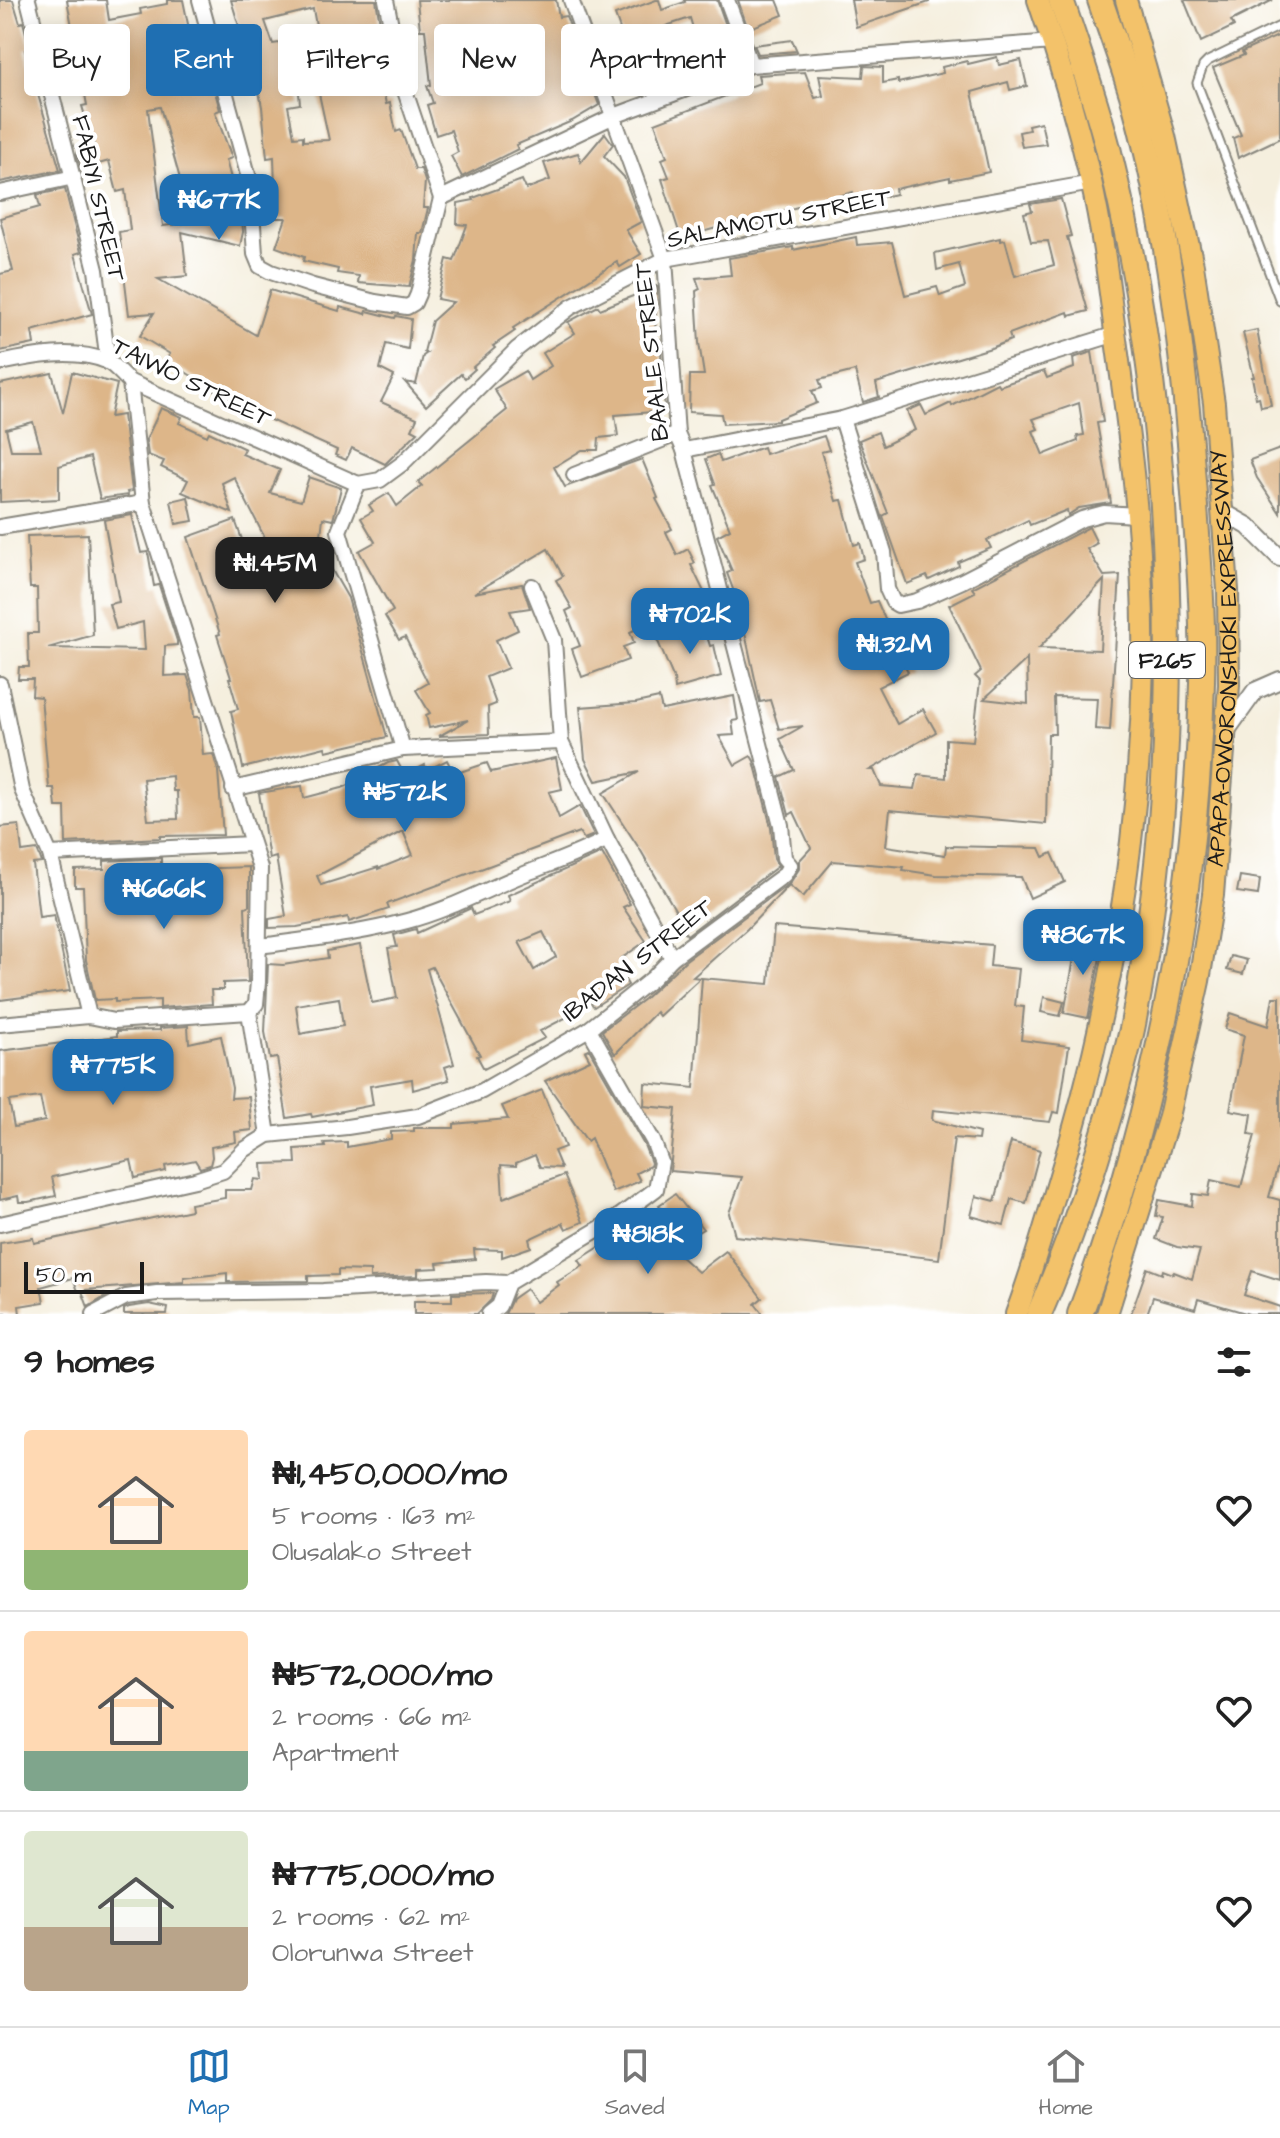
<!DOCTYPE html>
<html lang="en">
<head>
<meta charset="utf-8">
<style>
	body { margin:0; font-family:"Architects Daughter",sans-serif; background:#f2f2f2; color:#222; height:100vh; display:flex; flex-direction:column; font-size:30px; white-space:nowrap }
	* { box-sizing:border-box; margin:0 }
	p { font-size:26px; color:#767676 }
	.icon { flex:none; width:44px; height:44px; fill:none; stroke:currentColor; stroke-width:2; stroke-linecap:round; stroke-linejoin:round }
	.map { position:relative; height:1314px; overflow:hidden }
	.panel { display:flex; flex-direction:column; background:#fff; flex:1 }
	.panel>* { flex:none }
	.top-card { position:absolute; left:24px; top:24px; width:800px; height:72px; display:flex; gap:16px }
	.scale { position:absolute; left:24px; bottom:20px; width:120px; box-sizing:border-box; padding-left:8px; border:4px solid #1c1c1c; border-top:0; font-size:22px; line-height:28px; white-space:nowrap; color:#1c1c1c; -webkit-text-stroke:6px #fff; paint-order:stroke }
	.price { position:absolute; translate:-50% -68px; padding:0 18px; border-radius:16px; background:#1f6fb2; color:#fff; font-size:26px; line-height:52px; filter:drop-shadow(0 2px 4px #0008) }
	.price::after { content:''; position:absolute; left:50%; top:48px; width:24px; height:18px; margin-left:-12px; background:inherit; clip-path:polygon(0 0,100% 0,50% 100%) }
	.price.selected { background:#222; color:#fff }
	ul { padding:0; list-style:none }
	li { display:flex; align-items:center; gap:24px; height:200px; padding:0 24px }
	li+li { border-top:2px solid #e0e0e0 }
	li span { display:grid; place-items:center; flex:none; width:224px; height:160px; border-radius:8px; color:#555 }
	li>.icon { margin-inline-start:auto }
	span .icon { width:96px; height:96px; fill:#fffc; stroke-width:1 }
	li b { font-size:34px }
	h2 { display:flex; justify-content:space-between; align-items:center; height:96px; padding:0 24px; font-size:34px }
	.chip { padding:0 28px; border-radius:8px; background:#fff; box-shadow:0 4px 20px #0003; font-size:28px; line-height:72px }
	.chip.selected { background:#1f6fb2; color:#fff }
	.tabs { display:flex; justify-content:space-around; align-items:center; height:112px; border-top:2px solid #e0e0e0; background:#fff; font-size:22px; color:#767676 }
	.tabs a { display:grid; justify-items:center; gap:4px }
	.tabs .selected { color:#1f6fb2 }
	.map>svg:first-child { display:block }
	.building { fill:#ddb689; fill-rule:evenodd }
	.lines { fill:none; stroke-linecap:round; stroke-linejoin:round }
	.service-casing { stroke:#88867d; stroke-width:11 }
	.minor-casing { stroke:#88867d; stroke-width:18 }
	.tertiary-casing { stroke:#88867d; stroke-width:20 }
	.primary-casing { stroke:#88867d; stroke-width:24 }
	.motorway-casing { stroke:#88867d; stroke-width:28 }
	.service { stroke:#fff; stroke-width:7 }
	.minor { stroke:#fff; stroke-width:14 }
	.tertiary { stroke:#fff; stroke-width:16 }
	.primary { stroke:#f3c26a; stroke-width:20 }
	.motorway { stroke:#f3c26a; stroke-width:24 }
	.labels { text-anchor:middle; stroke-width:8; stroke-linejoin:round; paint-order:stroke }
	.shield { fill:#fff; stroke:#606060; stroke-width:2 }
	.shield-label { font-size:22px; font-weight:bold; fill:#1c1c1c }
	.street-label { font-size:24px; fill:#1c1c1c; stroke:#fff }
</style>
</head>
<body>
<div class="map">
<svg width="1280" height="1314" viewBox="0 0 1280 1314">
	<rect width="100%" height="100%" fill="#fff"/>
	<filter id="ink" filterUnits="userSpaceOnUse"><feTurbulence type="fractalNoise" baseFrequency=".0125" numOctaves="2"/><feDisplacementMap in="SourceGraphic" scale="16" xChannelSelector="R" yChannelSelector="G"/><feConvolveMatrix kernelMatrix="1 2 1 2 8 2 1 2 1" color-interpolation-filters="sRGB"/></filter>
	<filter id="wash" filterUnits="userSpaceOnUse"><feTurbulence type="fractalNoise" baseFrequency=".006" numOctaves="4" result="noise"/><feDisplacementMap in="SourceGraphic" scale="32" xChannelSelector="R" yChannelSelector="G"/><feGaussianBlur stdDeviation="1.8" result="paint"/><feColorMatrix in="noise" values="0 0 0 0 0 0 0 0 0 0 0 0 0 0 0 0 0 1.4 0 .05"/><feComposite in="paint" operator="in"/></filter>
	<g filter="url(#wash)">
		<rect width="100%" height="100%" fill="#f5efde"/>
		<g id="blocks">
			<g class="building">
				<path d="M0,0H13L20,23L23,22L30,48L25,50L60,170L0,182Z"/>
				<path d="M67,0H106L109,20L141,14L140,9L167,4V0H183L189,29L193,28L199,54L204,53L220,110L215,112L232,158L226,160L237,201L241,202L243,232L240,246L182,232L187,276L158,279L256,335L270,290L339,311L340,307L366,314L367,311L395,318L396,316L411,319L408,349L386,344L380,369L394,376L381,402L417,418L412,429L418,432L385,464L352,448L346,460L335,455L337,450L228,401L229,399L166,360L170,354L140,336L154,313L129,315L119,232L130,230L125,190L117,192L109,161L81,169L77,155L96,152L82,106L87,105ZM160,107L192,222L163,226L148,109Z"/>
				<path d="M231,0H376L380,23L369,25L386,104L390,103L396,132L401,130L415,169H421L425,181L423,208H428L422,233H418L416,260L409,287L358,283L359,276L337,273L338,269L303,261L304,257L276,247L286,218H276L274,157L267,158L262,107L251,48L246,49ZM313,9L318,36L307,38L329,140L303,141V136L294,137L288,106L300,104L294,41L273,44L265,21Z"/>
				<path d="M417,0H556L559,17L566,16L577,44L580,71L585,69L599,105L572,121L516,145L518,149L462,177L451,156L458,152L451,130L436,135L427,105L433,103L427,86L431,85L425,30H420ZM532,46L536,79L501,91L497,53Z"/>
				<path d="M656,0H659L662,10L685,2L684,0H717L730,37L699,49L690,18L666,26L677,58L698,50L734,48L738,59L643,95L641,89L648,80L639,85L633,67L625,70L621,57L627,55L624,47L626,46L615,15Z"/>
				<path d="M738,0H777L783,15L748,29Z"/>
				<path d="M851,0H929V2L856,27Z"/>
				<path d="M1184,0H1273L1231,21L1234,26L1201,42Z"/>
				<path d="M1280,35V138L1238,158L1233,138L1241,135L1213,68L1244,55L1242,52Z"/>
				<path d="M792,40L797,51L758,54L754,45Z"/>
				<path d="M997,57L999,65L1021,60L1027,86L1010,90L1008,82L972,92L989,172L950,180V177L895,189L896,194L882,197L881,192L855,198L853,192L757,218L759,225L743,229L741,221L681,238L662,179L669,177L662,159L667,157L655,123L760,83L758,75L805,72L815,98L823,96L819,75L863,77L864,66L883,67V83L898,80V83L943,73L942,67L967,61L968,64Z"/>
				<path d="M1041,122L1046,144L1022,147L1019,132L1029,130L1028,125Z"/>
				<path d="M605,133L613,144L604,156L624,177L641,222L626,230L641,254L620,267L617,262L513,328L515,331L493,346L495,348L473,367L475,369L465,378L461,374L426,406L405,382L416,384L423,356L427,353L424,352L432,321L453,302L437,299L447,259L454,261L467,225L457,224L458,203L474,200L473,198L522,180L526,189L550,180L544,163L578,153L581,162Z"/>
				<path d="M65,189L81,252L75,254L92,314L32,331L34,344L0,351V274L13,271L0,218L40,207L37,195Z"/>
				<path d="M1061,199L1071,236L1067,237L1088,311L1069,316L1068,312L1041,322L1009,334L1011,340L991,348L876,383L879,397L863,402L855,371L819,380L822,388L812,391L817,403L778,419V421L723,424L721,414L689,412L690,375H704L699,343L696,291L700,289L696,278L731,275L729,258L793,247V250L856,237L857,245L892,242L905,295L937,287L940,296L965,287L959,264L937,270L935,253L1000,238V241L1005,240L1015,276L1054,265L1048,241L1031,242L1024,213L1032,211L1030,204Z"/>
				<path d="M638,285L657,286L658,308H656L655,339H660L665,411L615,415L618,436L599,438L598,450H582L554,467L565,487L642,459L658,498L656,499L672,529L666,532L677,555L688,549L695,563L691,565L706,596L630,632L634,643L623,647L628,660L582,677L572,649L580,646L566,611L572,608L556,580L563,576L548,549L474,593L522,584L530,608L510,611L518,630L496,640L508,668L486,677L496,704L488,707L489,734L439,736L468,720L429,728L426,715L430,713L416,690L428,683L405,637L399,640L385,616L393,611L359,551L375,542L361,518L373,511L369,505L389,493L397,506L422,486L418,482L507,410L494,389L525,371L530,380L551,366L543,353L575,333L568,322L598,306L600,309L638,294Z"/>
				<path d="M1257,330L1271,405L1261,407L1259,397L1256,398L1252,377H1254L1243,333Z"/>
				<path d="M1092,352L1103,422L1097,423L1111,503L1079,508L1068,515L1067,510L1030,525L1028,520L987,540L991,548L958,562L959,566L929,580L927,576L907,584L883,516L888,513L859,440L878,432L883,446L915,430L907,411L921,405L926,415L951,403L952,406L997,383L999,386L1044,371L1047,378L1074,368L1073,358ZM1079,403L1084,435L1077,436L1078,441L1043,455L1033,431L1038,429L1033,419Z"/>
				<path d="M72,372L117,384L110,417L123,415L132,491L127,492L128,495L100,499L90,457L59,466V499L0,502V384L52,373L63,413ZM33,422L41,450H11L6,429Z"/>
				<path d="M161,408L182,417L179,423L207,436L209,432L245,449L242,454L280,470L270,493L301,501L309,477L341,488L333,520L323,518L321,535L331,555L325,558L348,598L387,737L326,751L325,747L243,768L231,711L238,709L229,678H231L217,635L220,634L188,537L235,520L257,581L282,572L234,477L222,483L232,513L182,492L188,480L161,467L164,461L148,455L146,440Z"/>
				<path d="M824,436L829,450L821,452L836,501L842,500L854,545L860,543L864,559L855,562L870,603L877,601L908,672L878,687L897,724L923,709L936,732L870,770H874L881,786L915,789L918,775L946,778V739L973,741L980,681L975,676L981,671L949,605L975,592L972,588L1089,527L1097,543L1087,549L1104,576L1120,575L1110,730L1095,729L1097,698L1054,697L1055,734H1048L1046,824L890,810L886,846L945,855L946,846L1040,848L1044,857L1052,853L1065,882L1030,898L1021,877L936,875L903,870L904,867L833,861L803,897L789,885L747,929L693,977L700,978L659,1016L656,1012L615,1054L602,1031L644,999L686,960L790,883L799,869V861L811,848L794,812L789,815L779,777L794,770L780,739L803,726L779,729L770,700L760,702L744,628L747,627L727,573L732,571L717,536L730,529L712,485L715,484L706,459L718,454L721,462L763,447L765,454ZM1104,580L1100,650L1039,648ZM1027,659L1028,704L984,699Z"/>
				<path d="M1280,449V513L1257,478L1250,460Z"/>
				<path d="M188,497L193,521L176,524L171,501Z"/>
				<path d="M132,515L141,553L148,552L154,586L159,585L177,641V645L165,646L164,676L187,675L192,690L194,717H200L203,755L213,754L218,771L223,835L160,836V838L66,843L65,807H56L54,788H49L41,697L32,696L33,679H18L19,667H29L28,633H38L37,588H30L27,536L88,534L93,635L48,648L145,650L143,622L116,629L109,604L119,602L104,520ZM172,776L173,791H177L178,819L148,820L143,779Z"/>
				<path d="M703,623L710,646L714,645L721,676L675,689L674,679L656,637Z"/>
				<path d="M734,696L738,720L732,721L734,735L719,736L735,765L751,756L754,761L771,827L774,859L778,866L687,935L672,916L677,913L641,851L603,793L639,772L596,781L585,759L580,707L636,703L659,698L662,710Z"/>
				<path d="M556,758L562,789L549,792L559,818L580,806L594,835L584,839L579,832L550,843L387,904L389,909L349,922L348,917L297,927L269,928V919L286,916L276,857L269,859L259,793L302,786L304,798L342,788L369,776L367,774L388,763L397,761L405,776L425,765L427,770L447,760L454,774L487,763L491,772ZM403,831L413,855L378,869V867L321,885L317,876Z"/>
				<path d="M19,825L22,852L37,850L40,857L42,863L33,864L39,917L54,915L70,991L0,1000V827Z"/>
				<path d="M602,853L630,904L623,907L646,941L622,958L629,968L621,973L628,985L594,1007L587,997L564,1011L567,1017L540,1031L545,1038L484,1069L477,1056L480,1055L432,967L427,969L454,1064L445,1067L449,1080L413,1090L412,1079L370,1086L373,1105L312,1117L311,1114L287,1118L277,1058L270,1059L265,1032L268,964L283,965L328,958L327,951L360,945L372,1003L397,998L388,948L397,947L394,935L416,929L417,933L471,908L474,915L510,901L508,895ZM543,932L556,957L534,970L519,942ZM339,998L343,1026L300,1034L296,1005Z"/>
				<path d="M161,858V870L249,867V906L245,907L248,982L223,983V990H211L212,1004L160,1008V1000L115,1002V999L95,1000L86,960L83,887H75V870L104,869V861Z"/>
				<path d="M1240,876L1260,879L1258,895L1237,892Z"/>
				<path d="M774,927L992,945L990,966L1019,969L1015,1006L1024,1007L1021,1040L1069,1046L1059,1113L1053,1112L1050,1122L933,1110L932,1120L979,1133L978,1140L954,1138L939,1259L735,1236L729,1213L742,1177L670,1171L676,1109L644,1106L645,1083L694,1088L702,978L769,984Z"/>
				<path d="M1078,937L1103,942L1088,1018L1064,1013Z"/>
				<path d="M1231,956L1247,960L1243,974L1227,970Z"/>
				<path d="M1044,997L1064,1002L1060,1016L1041,1012Z"/>
				<path d="M1273,997H1280V1158L1269,1197L1280,1200V1280L1252,1271L1244,1295L1280,1307V1314H1249L1198,1299L1195,1309L1153,1297L1147,1314H1131L1147,1268L1162,1274L1163,1270L1173,1274L1174,1272L1192,1279L1200,1250L1177,1247L1156,1239L1163,1217L1156,1216L1159,1200L1192,1206L1193,1194L1208,1196L1211,1180L1241,1187L1255,1135L1249,1134L1252,1114L1230,1110L1244,1035L1225,1029L1230,1013L1268,1026Z"/>
				<path d="M188,1026L189,1043L221,1036L232,1088L231,1098L249,1097L252,1130L235,1132L236,1142L211,1147L212,1157L210,1165L200,1168L195,1160L165,1166L166,1171L135,1178L131,1160L52,1177L56,1196L28,1202H19L18,1196L0,1200V1051L117,1036V1031L160,1030V1028ZM40,1097L45,1121L14,1127L9,1101Z"/>
				<path d="M589,1049L644,1145L651,1163L650,1166L636,1173L640,1181L613,1192L591,1138L587,1141L545,1081L590,1060L585,1051Z"/>
				<path d="M542,1090L565,1147L554,1151L561,1168L540,1167L535,1155L516,1163V1166L501,1165L503,1198L564,1175L583,1222L566,1229L563,1223L529,1239L531,1247L502,1257V1250L474,1249L475,1259L437,1263L438,1268L418,1269V1276L370,1278V1271L338,1270V1275L308,1276V1281L227,1282V1273L184,1278V1282L85,1290L108,1295L88,1307L82,1291H78L73,1278L41,1287L44,1302L19,1306L20,1314H0V1243L33,1238L34,1243L191,1210L190,1204L225,1198V1190H252L255,1179L263,1180L262,1164L296,1163L295,1149L325,1147L324,1143L347,1142V1147L391,1139V1132L414,1131V1128H454V1124L508,1119L502,1106Z"/>
				<path d="M1011,1142L1040,1150L1026,1203L1011,1199L1004,1225L971,1216L976,1196L995,1201Z"/>
				<path d="M675,1194L703,1229L671,1248L698,1272L726,1251L762,1298L755,1304L763,1314H505L512,1299L526,1289L536,1302L559,1285L557,1282L583,1266L579,1260L661,1208L659,1205Z"/>
				<path d="M493,1293L491,1300L477,1314H414V1301H452V1294Z"/>
				<path d="M149,1304L168,1308L167,1314H124V1309L129,1307Z"/>
			</g>
		</g>
	</g>
	<g filter="url(#ink)">
		<use href="#blocks" fill-opacity="0" stroke="#88867d" stroke-width="2"/>
		<g class="lines">
			<g class="service-casing">
				<path id="service" d="M1280,26L1208,61L1203,66L1197,83L1280,301"/>
			</g>
			<g class="minor-casing">
				<g id="minor">
					<path d="M28,0L96,270L108,362"/>
					<path d="M200,0L250,182L255,254L260,266L271,272L313,286L375,302L407,307L414,303L418,294L441,198L403,85L386,0"/>
					<path d="M727,0L751,65"/>
					<path d="M0,193L74,177"/>
					<path d="M441,198L614,116L751,65L1053,42"/>
					<path d="M0,363C33,356 74,348 106,361C115,365 123,376 130,382L358,484"/>
					<path d="M842,419L884,552L887,589L893,602L898,605L917,601L962,581L1082,519L1104,513L1137,515"/>
					<path d="M684,450L842,419L1116,334"/>
					<path d="M574,475L677,434"/>
					<path d="M358,484L380,480L403,463L517,349L571,307L665,259L1092,183"/>
					<path d="M358,484L339,531L403,749"/>
					<path d="M0,527L143,503"/>
					<path d="M532,586L554,640L561,742L607,839L672,958"/>
					<path d="M0,684L22,790L50,854L89,1016"/>
					<path d="M233,789L403,749L561,742"/>
					<path d="M50,854L251,844"/>
					<path d="M260,946C309,939 359,934 407,921C449,910 487,889 527,873C555,862 581,853 607,839"/>
					<path d="M249,1012L268,1135"/>
					<path d="M0,1024L89,1016L114,1021L249,1012L256,1004L258,982L260,868L143,503L130,382"/>
					<path d="M0,1224L195,1180L223,1171L244,1150L268,1135L347,1127L418,1116L482,1091L589,1029L653,978L672,958L784,875L790,865L784,858L781,825L684,450L677,434L665,259L571,0"/>
					<path d="M94,1314L126,1297L157,1293L323,1291L486,1282L508,1283"/>
					<path d="M489,1314L499,1306L508,1283L617,1218L656,1189L661,1162L653,1141L589,1029"/>
				</g>
			</g>
			<g class="tertiary-casing">
				<g id="tertiary">
					<path d="M1223,512L1248,526L1280,558"/>
					<path d="M1227,730L1255,691L1280,680"/>
				</g>
			</g>
			<g class="primary-casing">
				<g id="primary">
					<path d="M1016,1314C1031,1274 1043,1233 1055,1192C1109,1018 1140,846 1143,663C1145,561 1132,454 1118,354C1110,296 1104,238 1091,181C1077,120 1059,59 1038,0"/>
					<path id="s1" d="M1107,1314L1169,1117L1199,981L1213,895L1229,685L1228,590L1214,403L1193,265L1165,136L1126,0"/>
				</g>
			</g>
			<g class="motorway-casing">
				<g id="motorway">
					<path d="M1039,1314C1071,1241 1095,1167 1116,1091C1122,1067 1130,1043 1134,1019C1188,739 1176,425 1108,148C1095,98 1078,49 1061,0"/>
					<path d="M1080,1314C1155,1114 1197,897 1202,682C1204,616 1198,547 1193,481C1184,358 1168,228 1136,109C1126,72 1112,36 1100,0"/>
				</g>
			</g>
			<use href="#service" class="service"/>
			<use href="#minor" class="minor"/>
			<use href="#tertiary" class="tertiary"/>
			<use href="#primary" class="primary"/>
			<use href="#motorway" class="motorway"/>
		</g>
	</g>
	<g class="labels">
		<rect class="shield" x="1129" y="642" width="76" height="36" rx="6"/>
		<g class="shield-label">
			<text x="1167" y="668">F265</text>
		</g>
		<g class="street-label">
			<text transform="translate(99 198) rotate(77)" y="8">FABIYI STREET</text>
			<text transform="translate(779 218) rotate(-11)" y="8">SALAMOTU STREET</text>
			<text transform="translate(651 352) rotate(-96)" y="8">BAALE STREET</text>
			<text transform="translate(192 382) rotate(26)" y="8">TAIWO STREET</text>
			<text dy="8" stroke="none"><textPath href="#s1" startOffset="670">APAPA-OWORONSHOKI EXPRESSWAY</textPath></text>
			<text transform="translate(637 960) rotate(-38)" y="8">IBADAN STREET</text>
		</g>
	</g>
</svg>
<div class="scale">50 m</div>
<b class="price" style="left:219px;top:242px">₦677K</b>
<b class="price selected" style="left:275px;top:605px">₦1.45M</b>
<b class="price" style="left:690px;top:656px">₦702K</b>
<b class="price" style="left:894px;top:686px">₦1.32M</b>
<b class="price" style="left:405px;top:834px">₦572K</b>
<b class="price" style="left:164px;top:931px">₦666K</b>
<b class="price" style="left:1083px;top:977px">₦867K</b>
<b class="price" style="left:113px;top:1107px">₦775K</b>
<b class="price" style="left:648px;top:1276px">₦818K</b>
<div class="top-card">
<a class="chip">Buy</a>
<a class="chip selected">Rent</a>
<a class="chip">Filters</a>
<a class="chip">New</a>
<a class="chip">Apartment</a>
</div>
</div>
<section class="panel">
<h2>9 homes<svg class="icon" aria-label="filters" viewBox="0 0 24 24"><path d="M4 7h16M4 17h16"/><circle cx="9" cy="7" r="2"/><circle cx="15" cy="17" r="2"/></svg></h2>
<ul>
<li><span style="background:linear-gradient(#ffd9b3 75%,#8fb573 0)"><svg class="icon" aria-label="home" viewBox="0 0 24 24"><path d="M3 11l9-7 9 7M6 9v11h12V9"/></svg></span><div><b>₦1,450,000/mo</b><p>5 rooms · 163 m²</p><p>Olusalako Street</p></div><svg class="icon" aria-label="heart" viewBox="0 0 24 24"><path d="M12 20l-8-8c-3-5 5-10 8-4 3-6 11-1 8 4z"/></svg></li>
<li><span style="background:linear-gradient(#ffd9b3 75%,#7fa58c 0)"><svg class="icon" aria-label="home" viewBox="0 0 24 24"><path d="M3 11l9-7 9 7M6 9v11h12V9"/></svg></span><div><b>₦572,000/mo</b><p>2 rooms · 66 m²</p><p>Apartment</p></div><svg class="icon" aria-label="heart" viewBox="0 0 24 24"><path d="M12 20l-8-8c-3-5 5-10 8-4 3-6 11-1 8 4z"/></svg></li>
<li><span style="background:linear-gradient(#dfe7d0 60%,#b9a48a 0)"><svg class="icon" aria-label="home" viewBox="0 0 24 24"><path d="M3 11l9-7 9 7M6 9v11h12V9"/></svg></span><div><b>₦775,000/mo</b><p>2 rooms · 62 m²</p><p>Olorunwa Street</p></div><svg class="icon" aria-label="heart" viewBox="0 0 24 24"><path d="M12 20l-8-8c-3-5 5-10 8-4 3-6 11-1 8 4z"/></svg></li>
</ul>
</section>
<nav class="tabs">
<a class="selected"><svg class="icon" aria-label="map" viewBox="0 0 24 24"><path d="M3 6l6-2 6 2 6-2v14l-6 2-6-2-6 2zM9 4v14M15 6v14"/></svg>Map</a>
<a><svg class="icon" aria-label="saved" viewBox="0 0 24 24"><path d="M7 4h10v16l-5-4-5 4z"/></svg>Saved</a>
<a><svg class="icon" aria-label="home" viewBox="0 0 24 24"><path d="M3 11l9-7 9 7M6 9v11h12V9"/></svg>Home</a>
</nav>
</body>
</html>
